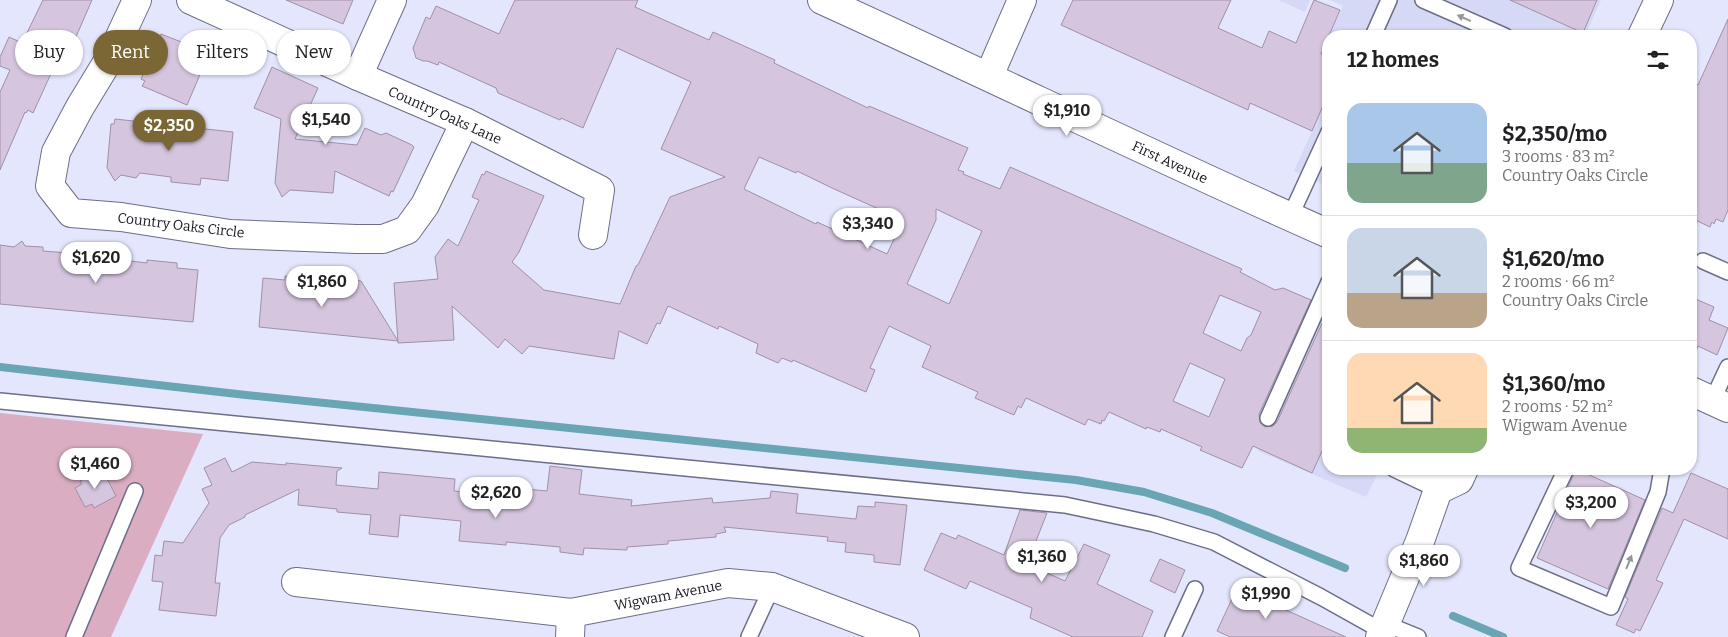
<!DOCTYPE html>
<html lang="en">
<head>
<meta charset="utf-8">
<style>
	body { margin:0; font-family:Bitter,serif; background:#f6f6f6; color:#202124; height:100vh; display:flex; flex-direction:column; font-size:19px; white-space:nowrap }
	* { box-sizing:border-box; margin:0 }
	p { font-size:16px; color:#757577 }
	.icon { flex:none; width:28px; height:28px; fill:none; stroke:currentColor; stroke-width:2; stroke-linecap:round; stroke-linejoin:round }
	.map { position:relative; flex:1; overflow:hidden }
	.side { position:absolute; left:1322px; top:30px; width:375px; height:445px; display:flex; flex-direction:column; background:#fff; border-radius:20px; box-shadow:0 1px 4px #0004 }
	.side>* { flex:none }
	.hud { position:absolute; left:15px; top:30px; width:475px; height:45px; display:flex; gap:10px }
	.price { position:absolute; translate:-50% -42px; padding:0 11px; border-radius:18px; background:#fff; color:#222; font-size:16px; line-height:32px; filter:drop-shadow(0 1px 2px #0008) }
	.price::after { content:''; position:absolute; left:50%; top:30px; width:15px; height:11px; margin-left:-8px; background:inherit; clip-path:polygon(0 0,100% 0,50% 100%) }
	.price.on { background:#7b6635; color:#fff }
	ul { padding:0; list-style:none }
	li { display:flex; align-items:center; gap:15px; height:125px; padding:0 25px }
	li+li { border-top:1px solid #e0e0e0 }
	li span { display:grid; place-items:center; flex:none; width:140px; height:100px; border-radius:15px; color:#555 }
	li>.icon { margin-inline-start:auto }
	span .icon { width:60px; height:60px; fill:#fffc; stroke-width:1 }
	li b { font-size:21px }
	h2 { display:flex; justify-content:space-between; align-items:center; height:60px; padding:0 25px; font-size:21px }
	.chip { padding:0 18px; border-radius:22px; background:#fff; box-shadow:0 1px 4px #0004; font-size:18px; line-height:45px }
	.chip.on { background:#7b6635; color:#fff }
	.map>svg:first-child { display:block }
	.built { fill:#d6d9f5 }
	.green { fill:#daadc3 }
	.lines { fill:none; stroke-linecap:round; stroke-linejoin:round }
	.stream { stroke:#69a5b3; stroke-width:8 }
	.building { fill:#d5c5de; stroke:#a090a8; fill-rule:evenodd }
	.service-casing { stroke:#6c6e87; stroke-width:18 }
	.minor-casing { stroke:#6c6e87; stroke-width:30 }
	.tertiary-casing { stroke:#6c6e87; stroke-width:30 }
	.secondary-casing { stroke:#6c6e87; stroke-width:30 }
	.service { stroke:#fff; stroke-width:15 }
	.minor { stroke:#fff; stroke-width:28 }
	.tertiary { stroke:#fff; stroke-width:28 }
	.secondary { stroke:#fff; stroke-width:28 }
	.oneway { fill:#97979b }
	.labels { text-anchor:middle; stroke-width:5; stroke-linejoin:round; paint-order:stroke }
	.street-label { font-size:14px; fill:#171821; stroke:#fff }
</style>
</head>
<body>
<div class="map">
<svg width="1728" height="637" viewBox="0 0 1728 637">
	<rect width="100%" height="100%" fill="#e3e6fc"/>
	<g class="built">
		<path d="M1278,0H1310L1305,12Z"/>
		<path d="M1330,0H1601L1585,36H1329L1343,6Z"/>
		<path d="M1329,94V187L1294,171Z"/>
		<path d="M1329,295V469H1380L1366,497L1258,451Z"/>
	</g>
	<path class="green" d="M0,413L203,434L111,637H0Z"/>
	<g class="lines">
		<g class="stream">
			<path d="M0,367L246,395L1076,480L1144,492L1212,513L1345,568"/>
			<path d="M1453,616L1503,637"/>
		</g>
	</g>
	<g class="building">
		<path d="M43,0H92L75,39L70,37L69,45L65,43L33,113L28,110L26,113L25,112L0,170V92L10,70L0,66V57L9,37L22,43Z"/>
		<path d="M286,0H353L343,24Z"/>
		<path d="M515,0H638L635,7L709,40L713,32L775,60L774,63L868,108L869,106L968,148L958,170L964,172L963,174L1000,189L1010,167L1242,269L1240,272L1275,290L1283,288L1311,300L1259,414L1260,423L1265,427L1273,426L1277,422L1329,308V436L1312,473L1253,446L1242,468L1200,450L1202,447L1161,429L1160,432L1147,427L1146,429L1109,412L1104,421L1102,420L1101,424L1088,419L1085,425L1026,398L1021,408L1018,406L1014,415L975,398L978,392L922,367L931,346L889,326L870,368L875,370L866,392L793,360L792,362L782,358L778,363L756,353L758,344L719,326L718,329L668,306L660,324L657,323L647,344L619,331L614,359L529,346L522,354L505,339L498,348L452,306L454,340L398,343L394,283L438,279L435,257L448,239L458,246L479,200L472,197L482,174L484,175L486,171L544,196L519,252L512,262L544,290L620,304L636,266L638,265L670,197L725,177L661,149L691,82L617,48L583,128L561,118L560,120L498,93L496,88L439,62L438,65L427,61H423L416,58L413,48L426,17L430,19L436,6L499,34ZM759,157L796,173L797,171L832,188L903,220L887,254L817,222L816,224L744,189ZM936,209L982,231L949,304L907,284L936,220ZM1220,295L1261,312L1251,335L1247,338L1241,351L1203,333ZM1190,363L1225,379L1209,417L1173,401Z"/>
		<path d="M1073,0H1231L1218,28L1262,48L1269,31L1296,43L1314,0L1340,10L1321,54L1329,57V92L1312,131L1250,103L1248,110L1061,25Z"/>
		<path d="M1510,0H1597L1583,33Z"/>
		<path d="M1728,19V210L1723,222L1716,219L1714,224L1712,222L1710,227L1691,218V82L1698,85Z"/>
		<path d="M161,34L189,45L190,50L207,58L187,105L142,86L145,81L141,79Z"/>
		<path d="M272,67L318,88L295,139L357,145L365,128L381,135L386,133L412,145L414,147L393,192L391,191L389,196L335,171L333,193L290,190L282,197L275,183L281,119L254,108Z"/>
		<path d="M115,119L233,132L228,181L201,178L200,185L171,182V177L140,173L136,178L121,175L115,181L107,168L111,124H114Z"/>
		<path d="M22,241L25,246L43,247V251L108,256V258L147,263V260L177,263V268L198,270L193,322L0,304V245L14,247Z"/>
		<path d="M341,275L345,279L361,281L398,341L259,327L263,278L285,280V276L334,280Z"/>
		<path d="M1691,297L1714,307L1709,320L1728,328L1717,355L1698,346L1691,361Z"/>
		<path d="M225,458L232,472L252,462L286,465V463L342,468L337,471L336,485L378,489L379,472L455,479L454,491L504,496L505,487L547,491L550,466L582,470L579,494L632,500L631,506L712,498L713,503L770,498L771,491L798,494L796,513L856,519L858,506L875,507V502L907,505L900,565L874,562V555L845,552L846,543L827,541L828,537L724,527L726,532L716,534V537L668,541V544L627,547V550L584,548L583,555L560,552V547L506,542V545L459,541L461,521L400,515L398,537L369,534L371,515L337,512V509L298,505L299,489L245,515V517L229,525L220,538L215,583H220L216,616L159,610L163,582L152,581L155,555L162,556L164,541L183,543L209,503L202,489L212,485L204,468Z"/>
		<path d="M102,469L116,496L94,508L92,504L85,507L75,488L82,484L80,481Z"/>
		<path d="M1576,469L1645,500L1608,589L1537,558Z"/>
		<path d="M1691,473L1728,489V539L1684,519L1656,580L1663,583L1640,631L1636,629L1634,633L1616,625L1628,599L1625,597L1662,508L1673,513Z"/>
		<path d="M1020,510L1047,513L1027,564L1065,581L1084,544L1110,555L1097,584L1153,611L1142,637H1073L1030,618L1032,608L970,581L966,589L924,570L941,533L956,539L958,535L1004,555Z"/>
		<path d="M1160,559L1185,570L1175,593L1150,581Z"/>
		<path d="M1237,588L1346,637H1230L1217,631Z"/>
	</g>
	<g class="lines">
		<g class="service-casing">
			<g id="service">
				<path d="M1423,0L1505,36"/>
				<path d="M1373,36L1389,0"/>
				<path d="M1290,217L1329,132"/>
				<path d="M1703,261L1728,272"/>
				<path d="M0,401L1065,505L1154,524L1214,542L1321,597L1382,631"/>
				<path d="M1712,401L1728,367"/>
				<path d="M1268,418L1329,282"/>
				<path d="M1394,469L1438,490"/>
				<path d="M1566,469L1519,568L1611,607L1658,492L1662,469"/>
				<path d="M1386,624L1418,637"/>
				<path d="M74,637L135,491"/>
				<path d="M749,637L772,587"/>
				<path d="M1173,637L1195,589"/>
			</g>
		</g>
		<g class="minor-casing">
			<g id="minor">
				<path d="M137,0L111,56L80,107L56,152L50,186L71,213L121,217L230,234L356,239H383L407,230L425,205L465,122"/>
				<path d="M191,0L358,76L465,122L600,190L593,235"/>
				<path d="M358,76L392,0"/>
				<path d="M989,76L1022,0"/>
				<path d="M1691,391L1728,408"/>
				<path d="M296,582L571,613L728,583L772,587L905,637"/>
				<path d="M570,637L571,613"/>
			</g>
		</g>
		<g class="tertiary-casing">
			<path id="tertiary" d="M822,0C992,77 1159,159 1329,234"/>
		</g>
		<g class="secondary-casing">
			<g id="secondary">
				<path d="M1642,36L1659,0"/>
				<path d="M1438,490L1459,480L1464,469"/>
				<path d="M1380,637L1420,541L1438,490L1432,469"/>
			</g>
		</g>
		<use href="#service" class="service"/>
		<use href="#minor" class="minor"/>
		<use href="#tertiary" class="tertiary"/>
		<use href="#secondary" class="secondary"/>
	</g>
	<defs><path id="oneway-solid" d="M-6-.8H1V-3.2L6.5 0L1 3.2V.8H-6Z" transform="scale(1.25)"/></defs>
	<g class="oneway">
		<use href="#oneway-solid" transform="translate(1464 18) rotate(-156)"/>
		<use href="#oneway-solid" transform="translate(1629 562) rotate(-68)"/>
	</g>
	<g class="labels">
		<g class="street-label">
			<text transform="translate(445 115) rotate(24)" y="5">Country Oaks Lane</text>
			<text transform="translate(1170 162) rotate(25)" y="5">First Avenue</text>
			<text transform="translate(181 225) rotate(7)" y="5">Country Oaks Circle</text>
			<text transform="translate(668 595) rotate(-11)" y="5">Wigwam Avenue</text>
		</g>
	</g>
</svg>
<b class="price" style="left:1067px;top:137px">$1,910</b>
<b class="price" style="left:326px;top:146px">$1,540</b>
<b class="price on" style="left:169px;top:152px">$2,350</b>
<b class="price" style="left:868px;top:250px">$3,340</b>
<b class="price" style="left:96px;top:284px">$1,620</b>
<b class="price" style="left:322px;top:308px">$1,860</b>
<b class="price" style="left:95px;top:490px">$1,460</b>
<b class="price" style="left:496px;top:519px">$2,620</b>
<b class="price" style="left:1591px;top:529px">$3,200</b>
<b class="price" style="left:1042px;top:583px">$1,360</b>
<b class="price" style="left:1424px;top:587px">$1,860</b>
<b class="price" style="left:1266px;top:620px">$1,990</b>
<div class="hud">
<a class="chip">Buy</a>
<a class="chip on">Rent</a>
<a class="chip">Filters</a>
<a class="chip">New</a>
</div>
<section class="side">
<h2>12 homes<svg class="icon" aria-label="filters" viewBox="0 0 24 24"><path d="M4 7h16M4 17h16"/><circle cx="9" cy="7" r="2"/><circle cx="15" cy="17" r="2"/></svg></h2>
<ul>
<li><span style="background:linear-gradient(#a9c7e8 60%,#7fa58c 0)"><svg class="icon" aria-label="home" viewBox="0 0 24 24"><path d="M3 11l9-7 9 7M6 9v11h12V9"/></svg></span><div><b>$2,350/mo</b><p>3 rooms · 83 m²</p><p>Country Oaks Circle</p></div></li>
<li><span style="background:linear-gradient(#c9d6e8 65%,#b9a48a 0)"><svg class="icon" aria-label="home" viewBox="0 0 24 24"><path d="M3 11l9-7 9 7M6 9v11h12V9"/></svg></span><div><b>$1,620/mo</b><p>2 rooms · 66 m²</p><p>Country Oaks Circle</p></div></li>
<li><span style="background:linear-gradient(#ffd9b3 75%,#8fb573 0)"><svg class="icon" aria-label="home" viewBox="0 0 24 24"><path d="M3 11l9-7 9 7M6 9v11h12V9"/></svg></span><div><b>$1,360/mo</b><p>2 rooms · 52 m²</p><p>Wigwam Avenue</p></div></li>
</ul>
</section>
</div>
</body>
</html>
